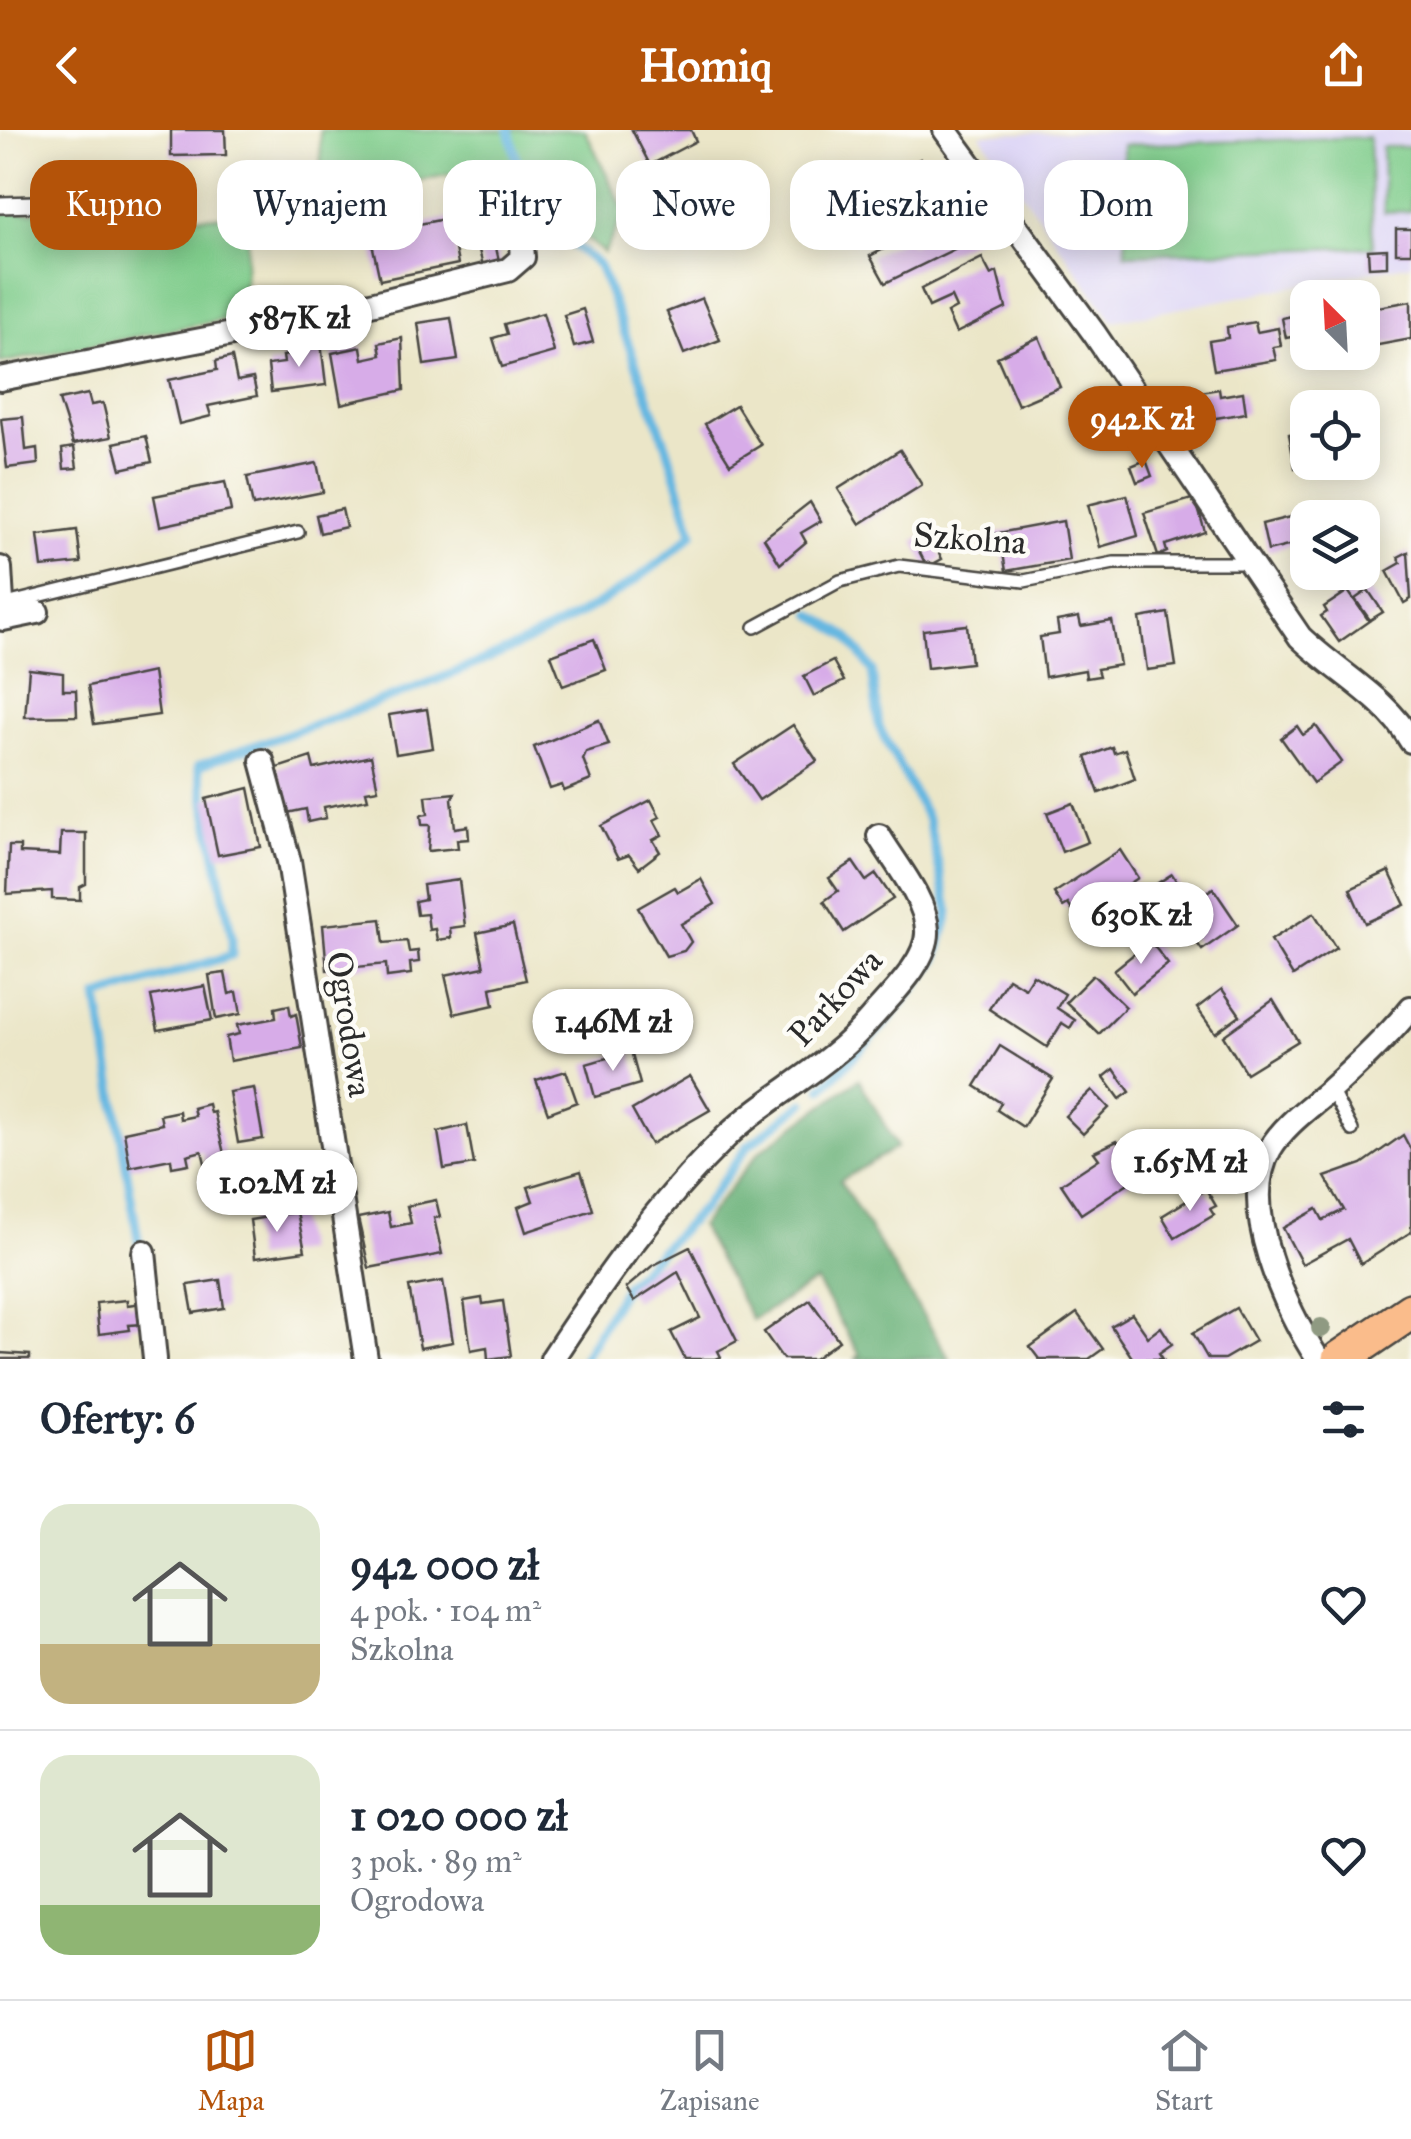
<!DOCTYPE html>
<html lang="pl">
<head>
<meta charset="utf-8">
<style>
	body { margin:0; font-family:"IM FELL Great Primer",serif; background:#f2f2f3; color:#1f2937; height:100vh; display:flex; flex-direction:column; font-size:38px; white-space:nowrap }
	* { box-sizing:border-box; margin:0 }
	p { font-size:32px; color:#747a83 }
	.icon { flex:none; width:55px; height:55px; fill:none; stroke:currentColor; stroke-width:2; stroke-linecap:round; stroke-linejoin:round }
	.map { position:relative; height:1229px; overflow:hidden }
	.drawer { display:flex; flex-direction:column; background:#fff; flex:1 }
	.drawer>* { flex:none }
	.guide { position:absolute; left:30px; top:30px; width:1352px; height:90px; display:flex; gap:20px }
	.needle { width:65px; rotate:336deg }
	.controls { position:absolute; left:1290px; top:150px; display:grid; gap:20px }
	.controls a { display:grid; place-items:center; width:90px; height:90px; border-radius:20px; background:#fff; box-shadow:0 5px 25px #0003; font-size:50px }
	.price { position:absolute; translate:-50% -85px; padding:0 22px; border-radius:35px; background:#fff; color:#222; font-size:32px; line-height:65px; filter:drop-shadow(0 2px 5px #0008) }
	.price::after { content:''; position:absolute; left:50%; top:60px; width:30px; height:22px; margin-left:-15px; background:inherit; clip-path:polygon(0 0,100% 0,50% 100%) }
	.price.selected { background:#b45309; color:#fff }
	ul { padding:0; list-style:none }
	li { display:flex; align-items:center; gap:30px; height:250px; padding:0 40px }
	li+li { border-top:2px solid #e0e1e3 }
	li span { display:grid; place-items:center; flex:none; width:280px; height:200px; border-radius:30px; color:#555 }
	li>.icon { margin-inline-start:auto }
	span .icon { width:120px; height:120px; fill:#fffc; stroke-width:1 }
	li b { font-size:42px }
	h2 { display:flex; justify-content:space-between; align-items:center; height:120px; padding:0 40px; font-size:42px }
	.chip { padding:0 35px; border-radius:30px; background:#fff; box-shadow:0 5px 25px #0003; font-size:35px; line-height:90px }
	.chip.selected { background:#b45309; color:#fff }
	header { display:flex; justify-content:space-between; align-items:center; height:130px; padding:0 40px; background:#b45309; color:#fff; font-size:45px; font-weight:800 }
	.tabs { display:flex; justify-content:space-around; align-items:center; height:140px; border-top:2px solid #e0e1e3; background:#fff; font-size:28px; color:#747a83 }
	.tabs a { display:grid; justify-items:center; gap:5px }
	.tabs .selected { color:#b45309 }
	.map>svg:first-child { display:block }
	.built { fill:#ddd5f6 }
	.green { fill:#7fcc8b; stroke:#557c5b; stroke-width:2.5 }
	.forest { fill:#67b077; stroke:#496e51; stroke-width:2.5 }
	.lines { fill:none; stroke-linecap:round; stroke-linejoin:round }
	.stream { stroke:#66b7e1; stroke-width:9 }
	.building { fill:#d7ace8 }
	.service-casing { stroke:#484743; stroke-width:16 }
	.pedestrian-casing { stroke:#484743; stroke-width:20 }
	.minor-casing { stroke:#484743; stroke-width:28 }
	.primary-casing { stroke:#484743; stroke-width:40 }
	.service { stroke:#fff; stroke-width:11 }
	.pedestrian { stroke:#fff; stroke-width:15 }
	.minor { stroke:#fff; stroke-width:22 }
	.primary { stroke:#fabc8b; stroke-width:35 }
	.tree { fill:#8f9a82 }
	.labels { text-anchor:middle; stroke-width:9; stroke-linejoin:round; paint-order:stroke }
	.street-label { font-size:35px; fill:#2b2b2b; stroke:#fdfcf7 }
</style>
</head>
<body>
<header><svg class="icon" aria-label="back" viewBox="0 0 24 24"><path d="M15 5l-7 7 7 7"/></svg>Homiq<svg class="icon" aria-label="share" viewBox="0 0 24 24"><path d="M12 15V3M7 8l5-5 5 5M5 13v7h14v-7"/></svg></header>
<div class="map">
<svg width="1411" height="1229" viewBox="0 0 1411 1229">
	<rect width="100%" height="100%" fill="#fdfcf7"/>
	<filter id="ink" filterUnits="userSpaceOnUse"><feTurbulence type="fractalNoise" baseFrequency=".01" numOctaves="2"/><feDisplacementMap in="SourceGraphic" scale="20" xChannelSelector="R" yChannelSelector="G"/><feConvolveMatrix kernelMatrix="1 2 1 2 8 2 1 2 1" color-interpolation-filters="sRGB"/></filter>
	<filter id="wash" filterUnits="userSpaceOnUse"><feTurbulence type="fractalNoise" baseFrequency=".0048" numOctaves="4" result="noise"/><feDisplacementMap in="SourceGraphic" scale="40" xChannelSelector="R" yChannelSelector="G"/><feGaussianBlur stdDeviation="2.25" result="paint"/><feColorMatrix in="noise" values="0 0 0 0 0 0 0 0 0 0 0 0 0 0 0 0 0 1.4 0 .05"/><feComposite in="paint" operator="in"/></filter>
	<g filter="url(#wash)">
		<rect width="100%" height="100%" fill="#ebe6c8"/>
		<path class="built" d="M1170,0H1411V134L1113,191L980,4Z"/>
		<g class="green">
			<path d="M320,0H585L625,83L604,123L495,35L398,55L393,70L280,96L289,82L322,74Z"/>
			<path d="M1369,7L1373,117L1126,124L1123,15Z"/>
			<path d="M1382,17H1411V81L1384,82Z"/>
			<path d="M163,78L164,87L243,86L249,96L244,166L232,188L0,233V83Z"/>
		</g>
		<path class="forest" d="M859,949L897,1017L840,1051L950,1229H856L860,1225L816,1151L752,1190L700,1096L759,1022Z"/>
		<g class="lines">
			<g class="stream">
				<path d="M812,484L848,507L872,540L879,597L928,690L949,782L936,831L888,891L822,959"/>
				<path d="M139,1115L98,867L232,825V807L198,636C349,579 578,517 693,403L667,317L599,135L530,82L509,0"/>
				<path d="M583,1229L625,1156L702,1079L748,1016L804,973"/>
			</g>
		</g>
		<g id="blocks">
			<g class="building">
				<path d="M171,0H225L226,25L171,26Z"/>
				<path d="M632,0H691L696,11L650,35Z"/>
				<path d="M920,29L942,73L905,93L897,77L887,79L882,70L887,67L879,51Z"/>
				<path d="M501,54L511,90L491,96L481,60Z"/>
				<path d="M973,84L987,103L885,153L870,126L906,108L910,115Z"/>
				<path d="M449,88L458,134L380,150L370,104Z"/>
				<rect x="1396" y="99" width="15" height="24"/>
				<path d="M494,109L500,135L484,139L477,113Z"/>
				<path d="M1387,119V136L1369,137L1368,120Z"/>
				<path d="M982,128L991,145L997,142L1006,178L956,203L947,183L956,178L951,167L929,177L921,159Z"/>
				<path d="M702,168L720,210L684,224L667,182Z"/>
				<path d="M1411,171V209L1362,218V180Z"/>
				<path d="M583,179L593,212L574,217L564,185Z"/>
				<path d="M543,183L554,222L502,237L493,208L507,204L504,194Z"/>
				<path d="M1307,183L1308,204L1286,208L1282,188Z"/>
				<path d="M451,188L458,230L424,235L418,193Z"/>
				<path d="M1255,192L1257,202L1278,198L1281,216L1273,217L1276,230L1214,240L1209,211L1228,208L1227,197Z"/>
				<path d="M1039,207L1060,257L1018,275L997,227Z"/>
				<path d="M402,208L404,260L341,274L332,223L361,217L363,229L381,225L379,213Z"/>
				<path d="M321,213L326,255L271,262L268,235L284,233L283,226L303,222V216Z"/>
				<path d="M232,227L237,251L253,248L257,266L208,276L211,286L179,294L169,250L217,240L216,231Z"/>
				<path d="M1219,259L1220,266L1243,262L1246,283L1180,294L1179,287L1171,288L1169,274L1190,270L1189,264Z"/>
				<path d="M88,264L91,275L103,273L111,307L73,314L59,270Z"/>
				<path d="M736,275L761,315L730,334L705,294Z"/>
				<path d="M23,287L26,320L37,318L38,334L7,338L1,289Z"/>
				<path d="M1308,301V336L1295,338L1289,304Z"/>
				<path d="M146,306L152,332L121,339L114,313Z"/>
				<path d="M74,317L77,338L64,339L62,319Z"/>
				<path d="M900,320L922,355L860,394L838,359Z"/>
				<path d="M1146,330L1152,346L1137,352L1131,336Z"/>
				<path d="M317,333L323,362L253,376L247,347Z"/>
				<path d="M225,352L231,381L160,396L154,366Z"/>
				<path d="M1127,365L1138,406L1100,417L1088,375Z"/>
				<path d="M1195,368L1205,402L1165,415L1167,422L1158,426L1144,383Z"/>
				<path d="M810,372L821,391L801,403L806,412L780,434L764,408Z"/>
				<path d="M342,379L346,397L320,403L316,385Z"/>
				<path d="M1318,380L1320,388H1308V411L1268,421L1262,394Z"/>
				<path d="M1063,391L1069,430L1006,441L1002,417L995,418L993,404Z"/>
				<path d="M77,400L81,433L42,437L38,405Z"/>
				<path d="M929,403L942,429L927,437L914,411Z"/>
				<path d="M1408,422L1411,469L1404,473L1387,441L1401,433L1398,427Z"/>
				<path d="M1368,460L1383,482L1370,490L1355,469Z"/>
				<path d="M1348,461L1369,491L1339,512L1321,486L1327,482L1324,477Z"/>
				<path d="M1168,483L1176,536L1147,540L1140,488Z"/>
				<path d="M1079,487L1081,496L1112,491L1120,535L1097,539L1099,546L1086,548L1085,540L1045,547L1040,507L1059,504L1057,491Z"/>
				<path d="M967,495L971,533L927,538L923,500Z"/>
				<path d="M594,509L606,540L563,556L551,525Z"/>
				<path d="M833,531L844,551L814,566L804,546Z"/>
				<path d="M29,539L63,543V560H76L77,586L25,587Z"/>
				<path d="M153,542L159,585L94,594L88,556Z"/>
				<path d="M427,579L433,618L396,624L389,585Z"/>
				<path d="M599,590L609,615L586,622L583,629L591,650L564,661L562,655L550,659L534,617Z"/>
				<path d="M793,595L817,631L759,670L734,634Z"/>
				<path d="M1297,596L1303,605L1316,596L1342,632L1313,653L1281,608Z"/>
				<path d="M1112,617L1114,623L1125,619L1135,649L1099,663L1086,627Z"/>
				<path d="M371,626L378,659L366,661L368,669L324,677L326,688L308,692L306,679L287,683L277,638L311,627L314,639Z"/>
				<path d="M249,658L261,717L218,725L206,669Z"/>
				<path d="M455,663L452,668L455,698L468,696L469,709L457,710L458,718L428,721L430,695H422L421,685L428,684L426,666Z"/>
				<path d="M651,670L660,687L654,690L662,705L653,710L660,722L639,738L629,725L618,729L601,696Z"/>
				<path d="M1073,673L1088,712L1062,722L1047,683Z"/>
				<path d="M61,703H86V754L80,757V770L52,769V761L7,764L9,716H20V723L60,725Z"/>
				<path d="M1120,720L1138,748L1077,788L1068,774L1063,777L1054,763Z"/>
				<path d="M853,732L866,751L876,744L893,769L844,802L824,771L838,761L829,748Z"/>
				<path d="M1389,741L1405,775L1365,793L1350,759Z"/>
				<path d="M1172,744L1179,755L1162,766L1155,755Z"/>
				<path d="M701,749L715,774L681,794L691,812L684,821L666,826L638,778L675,757L678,762Z"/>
				<path d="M459,750L465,796L450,798L451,808L437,810L435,799L429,800L427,784L417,785L415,771L425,769L423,755Z"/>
				<path d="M1213,758L1238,795L1202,820L1176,783Z"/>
				<path d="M1314,783L1336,818L1293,846L1271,810Z"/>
				<path d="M381,789L384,813L407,811L409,822L418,821L419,832L410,833L411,844L387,847L386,834L327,840L323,795Z"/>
				<path d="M513,795L526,850L491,858L494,875L454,884L445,845L484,837L477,803Z"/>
				<path d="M1150,811L1168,834L1132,863L1114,840Z"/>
				<path d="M225,843L229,864L237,862L241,884L216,889L209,845Z"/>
				<path d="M1033,845L1065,864L1057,878L1075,890L1070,898L1062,893L1047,917L989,879L1008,848L1025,858Z"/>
				<path d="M1093,845L1126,877L1099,904L1066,872Z"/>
				<path d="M205,856L212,890L158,900L151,866Z"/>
				<path d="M1222,859L1240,885L1215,903L1197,878Z"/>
				<path d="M1273,870L1298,911L1246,943L1223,906Z"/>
				<path d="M289,875L291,886L296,884L302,918L230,931L226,907L239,904L237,895L276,888L275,878Z"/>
				<path d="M1000,916L1053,949L1023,997L997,980L1001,973L975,956Z"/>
				<path d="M631,921L640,954L595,967L586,934Z"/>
				<path d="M1114,939L1130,962L1120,969L1104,947Z"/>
				<path d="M566,941L577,972L548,983L536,950Z"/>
				<path d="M690,946L710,980L651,1014L632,980Z"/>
				<path d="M254,958L263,1009L238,1013L229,962Z"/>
				<path d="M1092,960L1109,978L1083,1004L1065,986Z"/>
				<path d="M208,974L210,983L214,982L228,1040L208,1045L202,1021L187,1025L189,1034L172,1037L171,1029L130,1037L124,1002L162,994L160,985L179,981L180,989L195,986L193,978Z"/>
				<path d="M467,995L474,1034L444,1039L438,1002Z"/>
				<path d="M1403,1005L1411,1020V1102L1361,1134L1348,1109L1302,1134L1283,1098L1317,1079L1323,1090L1344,1080L1325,1047L1362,1034Z"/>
				<path d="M1117,1011L1139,1046L1081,1084L1061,1054L1099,1029L1094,1022Z"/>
				<path d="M581,1041L593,1080L526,1102L518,1077L533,1071L528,1057Z"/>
				<path d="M1206,1059L1216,1076L1210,1079L1214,1085L1175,1108L1162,1086Z"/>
				<path d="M436,1070L440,1087L434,1088L442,1124L369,1138L358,1088L388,1082L391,1097L411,1093L407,1076Z"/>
				<path d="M297,1082L305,1121L255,1128L250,1090Z"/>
				<path d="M690,1117L737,1211L718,1221L721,1227L716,1229H685L671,1202L700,1188L678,1142L634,1171L626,1158L652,1136Z"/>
				<path d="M220,1150L224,1178L193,1183L188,1155Z"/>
				<path d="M443,1151L453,1212L420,1218L409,1157Z"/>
				<path d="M482,1168L483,1174L503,1171L511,1226L488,1229L487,1217L471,1220L464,1171Z"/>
				<path d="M127,1170V1175L142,1173L144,1194L129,1195L130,1200L99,1204L96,1173Z"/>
				<path d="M810,1170L839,1211L814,1229H783L764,1202Z"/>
				<path d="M1236,1178L1255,1211L1224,1229H1208L1193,1203Z"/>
				<path d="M1077,1183L1103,1219L1089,1229H1039L1030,1217Z"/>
				<path d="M1132,1184L1148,1207L1161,1197L1172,1214L1159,1223L1163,1229H1133L1111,1196Z"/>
				<path d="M0,1223L30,1225V1229H0Z"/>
			</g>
		</g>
	</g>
	<g filter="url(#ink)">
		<use href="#blocks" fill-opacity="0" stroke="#484743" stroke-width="2.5"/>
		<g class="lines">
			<g class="service-casing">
				<g id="service">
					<path d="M2,475L298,402"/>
					<path d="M755,497L840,451L899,436L1024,451L1114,433H1248"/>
					<path d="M1331,960L1352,1000"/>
				</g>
			</g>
			<g class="pedestrian-casing">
				<path id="pedestrian" d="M0,75L172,70"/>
			</g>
			<g class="minor-casing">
				<g id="minor">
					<path d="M945,0L1094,203L1300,507C1336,542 1387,568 1411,611"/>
					<path d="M0,249L310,189L508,140L523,127L518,69"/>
					<path d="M0,438L3,489L37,482"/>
					<path d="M262,631L289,731L366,1229"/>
					<path d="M144,1122L155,1229"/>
					<path d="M552,1229C603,1151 657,1074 725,1008C771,963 827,940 871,888C889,867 929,830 927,800C926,769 894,732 879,706"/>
					<path d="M1318,1229C1286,1181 1237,1076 1270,1019C1284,995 1309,978 1330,960C1359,934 1387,908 1411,878"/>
				</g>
			</g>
			<g class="primary-casing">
				<path id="primary" d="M1340,1229L1411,1181"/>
			</g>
			<use href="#service" class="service"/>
			<use href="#pedestrian" class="pedestrian"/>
			<use href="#minor" class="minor"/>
			<use href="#primary" class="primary"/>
		</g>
		<circle class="tree" cx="1321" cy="1198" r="10"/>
	</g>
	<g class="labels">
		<g class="street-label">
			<text transform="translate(970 408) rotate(4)" y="12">Szkolna</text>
			<text transform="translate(835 867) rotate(-47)" y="12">Parkowa</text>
			<text transform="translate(350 894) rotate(81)" y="12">Ogrodowa</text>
		</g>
	</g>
</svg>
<div class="controls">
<a><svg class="needle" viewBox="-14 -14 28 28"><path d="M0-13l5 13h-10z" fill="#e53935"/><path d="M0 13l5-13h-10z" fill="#747a83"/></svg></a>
<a><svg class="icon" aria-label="locate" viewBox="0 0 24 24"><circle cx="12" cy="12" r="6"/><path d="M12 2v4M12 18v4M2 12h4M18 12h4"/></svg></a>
<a><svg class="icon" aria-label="layers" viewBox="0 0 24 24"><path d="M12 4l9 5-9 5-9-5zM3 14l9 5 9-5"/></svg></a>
</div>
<b class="price" style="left:299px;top:240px">587K zł</b>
<b class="price selected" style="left:1142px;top:341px">942K zł</b>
<b class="price" style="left:1141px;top:837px">630K zł</b>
<b class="price" style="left:613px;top:944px">1.46M zł</b>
<b class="price" style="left:1190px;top:1084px">1.65M zł</b>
<b class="price" style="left:277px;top:1105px">1.02M zł</b>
<div class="guide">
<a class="chip selected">Kupno</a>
<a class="chip">Wynajem</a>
<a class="chip">Filtry</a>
<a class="chip">Nowe</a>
<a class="chip">Mieszkanie</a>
<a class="chip">Dom</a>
</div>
</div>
<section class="drawer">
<h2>Oferty: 6<svg class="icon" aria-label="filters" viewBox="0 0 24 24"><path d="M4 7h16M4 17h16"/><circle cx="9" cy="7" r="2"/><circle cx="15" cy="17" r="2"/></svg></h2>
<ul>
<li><span style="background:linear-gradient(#dfe7d0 70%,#c2b280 0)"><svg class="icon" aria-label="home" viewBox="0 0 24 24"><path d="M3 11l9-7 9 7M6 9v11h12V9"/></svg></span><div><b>942 000 zł</b><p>4 pok. · 104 m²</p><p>Szkolna</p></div><svg class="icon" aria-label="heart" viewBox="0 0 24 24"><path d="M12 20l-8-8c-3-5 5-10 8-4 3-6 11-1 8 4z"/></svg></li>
<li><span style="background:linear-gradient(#dfe7d0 75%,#8fb573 0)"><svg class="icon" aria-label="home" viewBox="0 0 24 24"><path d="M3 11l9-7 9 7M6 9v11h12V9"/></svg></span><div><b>1 020 000 zł</b><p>3 pok. · 89 m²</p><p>Ogrodowa</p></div><svg class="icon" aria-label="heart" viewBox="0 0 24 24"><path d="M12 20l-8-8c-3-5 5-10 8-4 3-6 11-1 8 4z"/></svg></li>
</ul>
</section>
<nav class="tabs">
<a class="selected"><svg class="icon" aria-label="map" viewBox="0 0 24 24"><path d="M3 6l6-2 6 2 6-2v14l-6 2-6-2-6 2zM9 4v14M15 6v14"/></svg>Mapa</a>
<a><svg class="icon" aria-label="saved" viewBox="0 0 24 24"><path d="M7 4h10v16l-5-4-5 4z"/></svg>Zapisane</a>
<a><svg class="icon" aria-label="home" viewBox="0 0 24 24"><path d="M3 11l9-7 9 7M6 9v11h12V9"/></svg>Start</a>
</nav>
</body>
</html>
